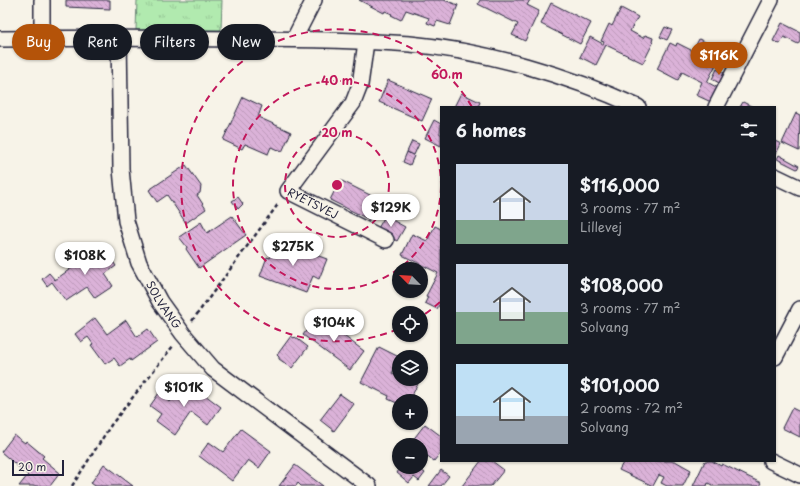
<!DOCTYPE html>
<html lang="en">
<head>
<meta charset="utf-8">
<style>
	body { margin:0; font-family:"Playpen Sans",sans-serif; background:#20242c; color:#f1f3f6; height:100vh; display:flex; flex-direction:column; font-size:15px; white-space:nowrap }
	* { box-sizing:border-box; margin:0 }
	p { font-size:13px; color:#9ea1a6 }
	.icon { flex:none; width:22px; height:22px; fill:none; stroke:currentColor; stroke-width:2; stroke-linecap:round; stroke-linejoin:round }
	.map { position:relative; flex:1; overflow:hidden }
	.panel { position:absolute; left:440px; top:106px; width:336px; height:356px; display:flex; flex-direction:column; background:#171b24; border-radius:0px; box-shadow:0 1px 3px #0004 }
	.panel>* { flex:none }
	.guide { position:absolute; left:12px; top:24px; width:368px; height:36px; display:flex; gap:8px }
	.needle { width:26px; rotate:294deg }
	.buttons { position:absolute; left:392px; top:262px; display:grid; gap:8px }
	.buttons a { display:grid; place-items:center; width:36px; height:36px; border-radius:50%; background:#171b24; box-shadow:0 1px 3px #0004; font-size:20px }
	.scale { position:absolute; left:12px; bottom:10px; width:52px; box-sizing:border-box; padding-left:4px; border:2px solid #22223b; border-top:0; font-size:11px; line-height:14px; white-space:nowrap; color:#22223b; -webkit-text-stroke:3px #f7f3e8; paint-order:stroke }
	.price { position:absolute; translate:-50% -34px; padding:0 9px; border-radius:14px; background:#fff; color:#222; font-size:13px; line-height:26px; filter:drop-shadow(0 1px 2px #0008) }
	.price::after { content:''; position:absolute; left:50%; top:24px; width:12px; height:9px; margin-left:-6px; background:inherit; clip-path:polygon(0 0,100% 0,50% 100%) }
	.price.selected { background:#b45309; color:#fff }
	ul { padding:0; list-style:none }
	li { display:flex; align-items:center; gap:12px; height:100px; padding:0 16px }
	li span { display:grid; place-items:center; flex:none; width:112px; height:80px; border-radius:0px; color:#555 }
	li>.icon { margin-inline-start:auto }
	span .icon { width:48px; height:48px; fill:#fffc; stroke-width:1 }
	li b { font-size:17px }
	h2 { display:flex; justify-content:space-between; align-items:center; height:48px; padding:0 16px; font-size:17px }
	.chip { padding:0 14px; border-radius:18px; background:#171b24; box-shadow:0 1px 3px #0004; font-size:14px; line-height:36px }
	.chip.selected { background:#b45309; color:#fff }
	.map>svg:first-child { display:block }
	.grass { fill:url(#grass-tufts); stroke:#6a8675 }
	.building { fill:url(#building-back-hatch); stroke:#22223b }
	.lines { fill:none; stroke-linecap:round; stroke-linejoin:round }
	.street-casing { stroke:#22223b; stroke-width:18 }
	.path { stroke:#22223b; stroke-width:2.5; stroke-dasharray:4 3; stroke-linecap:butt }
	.street { stroke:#f7f3e8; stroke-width:15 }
	.ring { fill:none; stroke:#c2185b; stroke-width:2; stroke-dasharray:7 5 }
	.labels { text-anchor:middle; stroke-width:3.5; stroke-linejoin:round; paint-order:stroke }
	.street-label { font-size:11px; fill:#22223b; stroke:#f7f3e8 }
	.centre { fill:#c2185b; stroke:#f7f3e8; stroke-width:2 }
	.ring-label { font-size:12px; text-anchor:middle; font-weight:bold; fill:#c2185b; stroke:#f7f3e8; stroke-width:3.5; stroke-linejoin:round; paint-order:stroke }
</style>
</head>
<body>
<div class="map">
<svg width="800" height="486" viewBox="0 0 800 486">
	<defs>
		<pattern id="grass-tufts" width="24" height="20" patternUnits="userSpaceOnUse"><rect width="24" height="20" fill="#b1eaaf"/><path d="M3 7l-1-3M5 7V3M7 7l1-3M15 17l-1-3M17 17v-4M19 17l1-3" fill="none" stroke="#98c897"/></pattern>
		<pattern id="building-back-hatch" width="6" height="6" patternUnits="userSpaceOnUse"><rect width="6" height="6" fill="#dbb2d8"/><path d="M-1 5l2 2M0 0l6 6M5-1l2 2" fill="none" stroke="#bc99ba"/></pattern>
	</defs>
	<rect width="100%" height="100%" fill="#f7f3e8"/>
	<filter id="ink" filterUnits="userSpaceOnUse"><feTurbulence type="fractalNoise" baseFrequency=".025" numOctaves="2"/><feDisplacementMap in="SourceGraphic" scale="8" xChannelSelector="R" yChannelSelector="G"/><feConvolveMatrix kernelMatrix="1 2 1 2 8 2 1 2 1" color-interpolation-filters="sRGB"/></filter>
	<g filter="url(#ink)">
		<path class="grass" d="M137,0H222L221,30H136Z"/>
		<g class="building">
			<path d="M66,0H110V9L66,7Z"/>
			<path d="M359,0H444L458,5L450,25L437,21L435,26L427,23L429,18L406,10L401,20L391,15L392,14L385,11L384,13Z"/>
			<path d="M480,0H530L527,5L539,11L525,41L512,35L518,24L478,4Z"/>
			<path d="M551,3L591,23L580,44L541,24Z"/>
			<path d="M621,8L638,17L630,31L643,38L645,35L653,38L652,42L653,43L643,63L606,45L596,65L580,57L590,37L603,44L604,42L601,41L609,24L612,26Z"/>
			<path d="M782,23L800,32V40L798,44L784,37L780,44L773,41Z"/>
			<path d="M665,27L672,30L667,40L660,37Z"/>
			<path d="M699,39L723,51L707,82L718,88L711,102L696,95L702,82L682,72L678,80L657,69L670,43L676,46L677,43L693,51Z"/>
			<path d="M717,69L726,74L721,84L712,79Z"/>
			<path d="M388,80L432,99L422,121L379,102Z"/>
			<path d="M461,93L480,102L478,107H454Z"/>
			<path d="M243,97L262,106L258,117L291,132L282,152L271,147L268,154L245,144L242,149L223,140Z"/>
			<path d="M743,102L753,107H740Z"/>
			<path d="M796,113L800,115L799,151L782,143Z"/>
			<path d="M434,120L441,124L440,134H441V146L425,138Z"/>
			<path d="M412,141L419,144L414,155L407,152Z"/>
			<path d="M775,141L781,144L775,156Z"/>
			<path d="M407,152L414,156L410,165L403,162Z"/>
			<path d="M779,155L799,166L797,169L777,159Z"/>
			<path d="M186,165L201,186L200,193L197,195L206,209L186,223L167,195L157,202L149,190Z"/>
			<path d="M340,180L380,200L370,220L330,200Z"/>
			<path d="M238,197L243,204L238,209L232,201Z"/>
			<path d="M232,216L246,235L199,268L186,249L187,247L179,237L201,222L207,233Z"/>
			<path d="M385,216L405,227L397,241L377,230Z"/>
			<path d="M435,226L441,229V304L440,303L437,309L425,303L428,297L426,296L438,273L402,255L412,234L427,241Z"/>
			<path d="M277,241L327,259L319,279L313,276L306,293L260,276L267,257L270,258Z"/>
			<path d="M102,246L116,266L105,274L113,286L95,298L87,287L66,301L52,282L47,286L42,279L49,273L55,280Z"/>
			<path d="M317,316L364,351L350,370L303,335Z"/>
			<path d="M95,318L107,334L126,320L137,337L148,329L157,342L131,361L130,359L120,366L114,358L105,364L91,345L93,344L88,337L81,342L75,334Z"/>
			<path d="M291,336L294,338L295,337L308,347L292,368L279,359V357L277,355Z"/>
			<path d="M379,347L399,357V360L392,373L399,376V379H408L418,384L409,401H399V404L388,399L389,396L361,382Z"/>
			<path d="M180,384L194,394L197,389L221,407L208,425L191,412L175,435L156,421L161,414L150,406L159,393L170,402L174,397L172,395Z"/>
			<path d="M340,394L354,404L334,431L320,420Z"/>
			<path d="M792,408L800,412V437L782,428Z"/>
			<path d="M425,424L441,436V452L434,461L425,454L421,460V445H409Z"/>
			<path d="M241,429L271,451L259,468L248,460L232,481L199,456L209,442L223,452Z"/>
			<path d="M14,435L25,443L26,441L44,456L42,458L60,473L50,486H19L28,475L1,452Z"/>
			<path d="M481,461H492L504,470L491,486H462Z"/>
			<path d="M624,461H675L691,470L683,486H667L661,483L664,477L659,475L653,486L619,470Z"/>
			<path d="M705,461H712L721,466L722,464L761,483L759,486H711L712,485L708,483L707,486H693Z"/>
			<path d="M104,464L133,486H95L91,483Z"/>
			<path d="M295,465L323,486H301L298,483L296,486H279Z"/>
			<path d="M401,467H417L425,473L419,481L414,477L409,483L397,473Z"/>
			<path d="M441,470L449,476L441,486H429Z"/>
		</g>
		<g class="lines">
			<g class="street-casing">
				<g id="street">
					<path d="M42,38V0"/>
					<path id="s1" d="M119,38L121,169L126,221L139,263L160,302L183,334L213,369L369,486"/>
					<path d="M0,39C80,38 160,38 241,39C297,39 354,40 410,44C486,51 568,75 638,107"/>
					<path d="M294,39L314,0"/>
					<path id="s2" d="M366,42L360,85L353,103L288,191L386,240"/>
					<path d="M716,107L771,0"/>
					<path d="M775,176L800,188"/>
					<path d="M775,357L800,309"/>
					<path d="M771,461L800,475"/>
				</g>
			</g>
			<g class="path">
				<path d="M192,321L279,203"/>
				<path d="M72,486L111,425L173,346"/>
			</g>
			<use href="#street" class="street"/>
		</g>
	</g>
	<g class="ring">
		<circle cx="337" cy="185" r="52"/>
		<path d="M441 186A104 104 0 1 1 441 184"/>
		<path d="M440 302A156 156 0 0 1 422 316M398 329A156 156 0 1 1 472 107"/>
	</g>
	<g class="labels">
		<g class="street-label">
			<text dy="4" stroke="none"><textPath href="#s2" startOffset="200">RYETSVEJ</textPath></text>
			<text dy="4" stroke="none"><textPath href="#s1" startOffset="276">SOLVANG</textPath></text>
		</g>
	</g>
	<circle cx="337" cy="185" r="6" class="centre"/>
	<g class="ring-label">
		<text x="447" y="79">60 m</text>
		<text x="337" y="85">40 m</text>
		<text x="337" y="137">20 m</text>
	</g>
</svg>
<div class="buttons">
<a><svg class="needle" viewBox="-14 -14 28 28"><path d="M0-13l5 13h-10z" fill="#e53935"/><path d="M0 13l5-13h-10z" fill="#9ea1a6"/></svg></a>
<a><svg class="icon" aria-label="locate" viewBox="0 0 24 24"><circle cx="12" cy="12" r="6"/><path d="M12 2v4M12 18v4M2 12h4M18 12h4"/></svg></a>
<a><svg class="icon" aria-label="layers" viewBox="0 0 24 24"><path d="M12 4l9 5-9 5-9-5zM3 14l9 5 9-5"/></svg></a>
<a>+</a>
<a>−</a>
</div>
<div class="scale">20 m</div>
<b class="price selected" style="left:719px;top:76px">$116K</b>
<b class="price" style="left:391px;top:228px">$129K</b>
<b class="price" style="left:293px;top:267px">$275K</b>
<b class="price" style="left:85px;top:276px">$108K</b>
<b class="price" style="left:334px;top:343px">$104K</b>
<b class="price" style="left:184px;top:408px">$101K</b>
<div class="guide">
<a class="chip selected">Buy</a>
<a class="chip">Rent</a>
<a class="chip">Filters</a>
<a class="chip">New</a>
</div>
<section class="panel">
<h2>6 homes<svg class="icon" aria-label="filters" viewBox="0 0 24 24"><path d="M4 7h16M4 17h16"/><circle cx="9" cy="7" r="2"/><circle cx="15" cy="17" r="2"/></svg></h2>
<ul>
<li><span style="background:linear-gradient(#c9d6e8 70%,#7fa58c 0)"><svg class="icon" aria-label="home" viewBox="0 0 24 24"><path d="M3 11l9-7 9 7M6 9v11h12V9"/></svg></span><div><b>$116,000</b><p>3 rooms · 77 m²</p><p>Lillevej</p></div></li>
<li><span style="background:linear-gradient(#c9d6e8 60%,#7fa58c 0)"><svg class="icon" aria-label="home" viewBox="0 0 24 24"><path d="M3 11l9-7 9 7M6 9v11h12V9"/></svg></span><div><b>$108,000</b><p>3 rooms · 77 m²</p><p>Solvang</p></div></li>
<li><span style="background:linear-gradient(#bfe0f5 65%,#9aa5b1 0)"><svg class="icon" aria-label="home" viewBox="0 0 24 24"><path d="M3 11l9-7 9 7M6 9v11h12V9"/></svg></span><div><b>$101,000</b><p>2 rooms · 72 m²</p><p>Solvang</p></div></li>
</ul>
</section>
</div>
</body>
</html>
